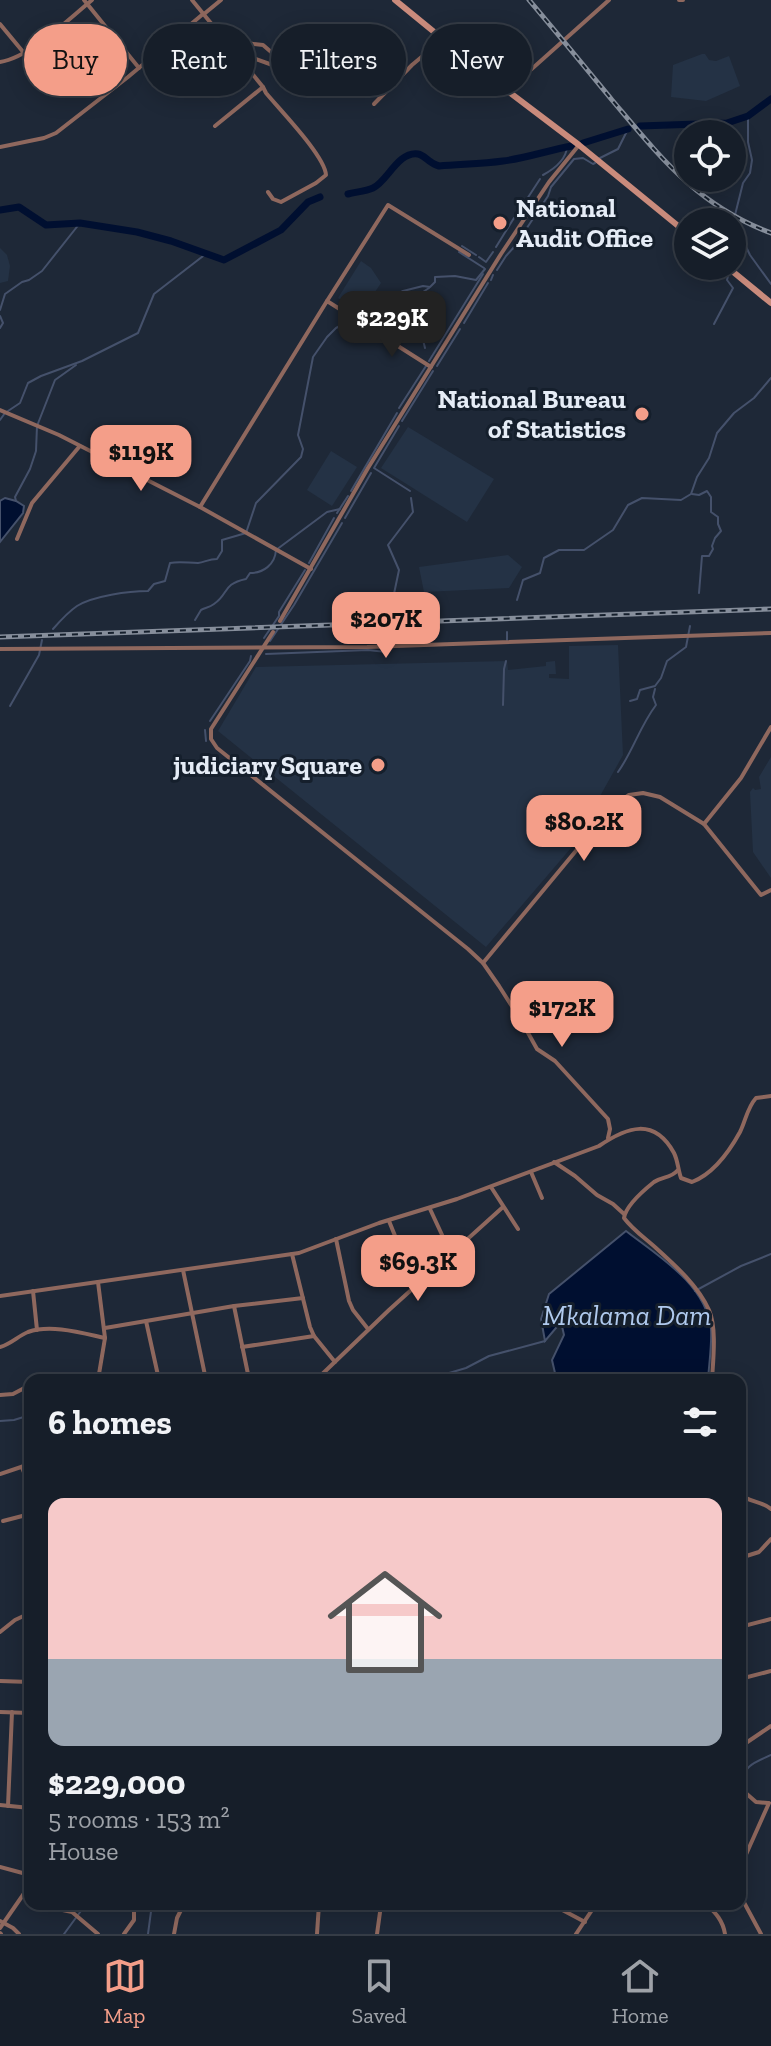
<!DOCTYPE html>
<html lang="en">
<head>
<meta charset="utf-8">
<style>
	body { margin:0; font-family:"Zilla Slab",serif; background:#1f2731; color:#f1f3f6; height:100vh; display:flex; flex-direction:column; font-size:30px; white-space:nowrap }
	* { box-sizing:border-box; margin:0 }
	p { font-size:26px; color:#9ea2a8 }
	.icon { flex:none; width:44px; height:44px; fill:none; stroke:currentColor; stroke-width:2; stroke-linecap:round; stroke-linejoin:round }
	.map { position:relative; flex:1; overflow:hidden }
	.side { position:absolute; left:24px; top:1374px; width:722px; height:536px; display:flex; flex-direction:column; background:#161e29; border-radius:16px; box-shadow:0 4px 20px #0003,0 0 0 2px #353c46 }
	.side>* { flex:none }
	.guide { position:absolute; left:24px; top:24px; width:724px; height:72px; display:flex; gap:16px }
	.fabs { position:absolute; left:674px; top:120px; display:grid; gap:16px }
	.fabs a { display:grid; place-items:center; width:72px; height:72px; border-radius:50%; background:#161e29; box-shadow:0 4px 20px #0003,0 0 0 2px #353c46; font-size:40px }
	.price { position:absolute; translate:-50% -68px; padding:0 18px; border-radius:16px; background:#f49e89; color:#111; font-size:26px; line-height:52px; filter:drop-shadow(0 2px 4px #0008) }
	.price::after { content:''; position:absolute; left:50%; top:48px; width:24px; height:18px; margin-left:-12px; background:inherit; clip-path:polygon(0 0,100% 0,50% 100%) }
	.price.selected { background:#222; color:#fff }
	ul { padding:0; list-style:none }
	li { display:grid; align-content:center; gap:16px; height:424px; padding:0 24px }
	li span { display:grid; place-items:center; height:248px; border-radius:16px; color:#555 }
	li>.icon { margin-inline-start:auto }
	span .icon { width:144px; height:144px; fill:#fffc; stroke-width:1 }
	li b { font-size:34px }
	h2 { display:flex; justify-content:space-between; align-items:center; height:96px; padding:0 24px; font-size:34px }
	.chip { padding:0 28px; border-radius:36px; background:#161e29; box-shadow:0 4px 20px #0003,0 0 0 2px #353c46; font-size:28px; line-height:72px }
	.chip.selected { background:#f49e89; color:#111 }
	.tabs { display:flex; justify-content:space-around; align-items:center; height:112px; border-top:2px solid #353c46; background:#161e29; font-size:22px; color:#9ea2a8 }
	.tabs a { display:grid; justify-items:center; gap:4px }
	.tabs .selected { color:#f49e89 }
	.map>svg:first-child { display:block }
	.built { fill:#243245 }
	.water { fill:#000f30; stroke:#45516b; stroke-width:2 }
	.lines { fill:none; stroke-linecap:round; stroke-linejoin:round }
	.stream { stroke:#45516b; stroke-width:2 }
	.river { stroke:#000f30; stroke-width:7 }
	.street { stroke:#8f685e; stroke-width:4 }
	.secondary { stroke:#ca8b7c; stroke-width:6 }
	.rail-casing { stroke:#868e9b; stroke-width:5 }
	.rail { stroke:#151f2c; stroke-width:2; stroke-dasharray:6; stroke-linecap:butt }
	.poi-dot { fill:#f49e89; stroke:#151f2c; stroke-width:3 }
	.labels { text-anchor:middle; stroke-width:6; stroke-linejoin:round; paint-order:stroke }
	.poi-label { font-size:26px; font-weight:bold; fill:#e5ecf6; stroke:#151f2c; text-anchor:end }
	.water-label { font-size:28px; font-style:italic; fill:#b0caee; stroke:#151f2c }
</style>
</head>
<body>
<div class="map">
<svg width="771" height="1934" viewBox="0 0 771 1934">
	<rect width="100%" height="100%" fill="#1e2837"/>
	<g class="built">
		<path d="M702,54H705L709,60L716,61L729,56L740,86L706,101L671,97L673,65Z"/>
		<path d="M0,248L7,255L10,266L8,281L0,283Z"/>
		<path d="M361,261L371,268L381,283L361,313L338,298Z"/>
		<path d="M408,427L494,479L467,522L381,468Z"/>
		<path d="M331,451L357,467L332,506L307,490Z"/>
		<path d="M508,555L522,567L509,588L424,592L419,567Z"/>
		<path d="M618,645L623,755L571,848L486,947L218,731L256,667L507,661L508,670L546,666V662L555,661L556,674H549V678L569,679V646Z"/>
		<path d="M771,757V878L753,852L750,792L753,788L755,790L761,789L759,777Z"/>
	</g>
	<g class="water">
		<path d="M5,498L16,501L24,506L23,513L0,542V501Z"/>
		<path d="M626,1231C658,1256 706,1284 711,1329C712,1345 709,1364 708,1380H547L555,1373L552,1360L564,1335L561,1322L545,1341L541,1319L549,1294Z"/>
	</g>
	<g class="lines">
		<g class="stream">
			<path d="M600,158L618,149L628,129"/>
			<path d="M543,175C554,169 566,160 567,147"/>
			<path d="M525,202L540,179"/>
			<path d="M517,214L522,206"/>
			<path d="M735,215L743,183L750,173L752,160L748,142V116"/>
			<path d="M733,220L750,255L771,284"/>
			<path d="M462,246L476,255"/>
			<path d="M496,247L514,218"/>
			<path d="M459,252L484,268"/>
			<path d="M479,257L486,262L493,252"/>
			<path d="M732,265L737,249L733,244V225"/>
			<path d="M497,270L506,256L515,246L548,196L551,187L574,159L583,158L593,164L595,163"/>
			<path d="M491,280L493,275"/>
			<path d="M0,310L5,294L22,282L29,280L42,271L80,223"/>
			<path d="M0,316L3,323L0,328"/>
			<path d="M464,323L488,283"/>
			<path d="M714,324L733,288L727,280L729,272"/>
			<path d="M425,348L415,307L423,292L429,288"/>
			<path d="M429,361L483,274"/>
			<path d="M437,366L460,329"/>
			<path d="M399,408L426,366"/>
			<path d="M0,420L5,413L20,403L28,383L41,376L82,361L138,333L154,294L207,253"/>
			<path d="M402,421L433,371"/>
			<path d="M399,426L374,468L410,491"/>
			<path d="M351,491L397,413"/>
			<path d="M692,494L699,495L707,491L711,497V512L718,517V524L721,531L715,538L712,546L713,549L709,556H702L699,593"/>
			<path d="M16,501L15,497L30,469L36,451L37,426L55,380L76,365"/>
			<path d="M337,513L348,496"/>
			<path d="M345,518L371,473"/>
			<path d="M309,563L334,518"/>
			<path d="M517,600L523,580L540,573L544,558L559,550H584L613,530L628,505L642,498L681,500L691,494L697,477L709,458L717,433L734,413L754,398L771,378"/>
			<path d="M391,608L399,570L388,545L413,512L411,498"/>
			<path d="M195,620L201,610C205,608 210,607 214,604C229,594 222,584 246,579L250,573C263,573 275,565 276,550L327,512L340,509"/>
			<path d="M53,629C60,621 68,612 77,606C93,596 129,591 148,591L154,584L165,581L170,563C180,561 188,563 198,563C205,562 209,559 217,559L222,551V540L246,533L256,503L301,457L303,449L298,435L313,357L327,337L336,328L403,291L423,286L430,287L435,282V277L455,276L476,280L485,269"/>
			<path d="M507,632V640"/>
			<path d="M264,638L279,616V612L305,570"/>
			<path d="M387,638L388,633"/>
			<path d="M270,641L294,605L342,523"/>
			<path d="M266,654L368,650L386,652"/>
			<path d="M630,701L637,699L640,690L655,686L661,678L667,661L686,647L690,626"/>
			<path d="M503,705L504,669L506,661"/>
			<path d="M10,706L39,655L42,640"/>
			<path d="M210,721L250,661L251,656"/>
			<path d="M205,730L206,741"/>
			<path d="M618,772C633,751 640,726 656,705L653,697L655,689"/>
			<path d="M695,1291L741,1266L771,1254"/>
			<path d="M432,1380L439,1376L466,1368L489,1356L545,1341"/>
			<path d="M0,1421L14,1420L30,1415"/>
			<path d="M740,1783C746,1764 754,1763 771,1755"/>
			<path d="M64,1934L86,1904"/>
			<path d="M148,1934L152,1904"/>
		</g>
		<g class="river">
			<path d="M640,126L727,123L748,116L771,99"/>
			<path d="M583,143L628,129"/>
			<path d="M348,194C356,192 366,191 373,188C387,182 398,151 418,154C425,155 428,163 439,166C460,164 482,164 503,161C527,158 549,150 572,146"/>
			<path d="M0,210L19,207L46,225L80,223L137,232L171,241L224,260L281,230L308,202L320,197"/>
		</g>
		<g class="street">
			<path d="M84,0L139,68"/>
			<path d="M192,0L263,87L266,93C280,110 325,156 326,175L316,183L281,202L273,199L268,192"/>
			<path d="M679,0H683"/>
			<path d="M204,14L221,0"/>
			<path d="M0,24L24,53"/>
			<path d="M338,37L350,42L360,59L374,75L381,77L401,76"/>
			<path d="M222,38L230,35L253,44L263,45L285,64"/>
			<path d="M232,46L237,47L253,58L278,67L321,50"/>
			<path d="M0,62C29,58 69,19 92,0"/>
			<path d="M507,91L609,0"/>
			<path d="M374,104L412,65L443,39"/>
			<path d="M215,126L263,87"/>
			<path d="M0,147L44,138L56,133L128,77L203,14"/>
			<path d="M327,301L388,205L469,255"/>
			<path d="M0,410L59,435L200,507L311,569"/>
			<path d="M200,507L327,301L431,367"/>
			<path d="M17,539L32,503L79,447"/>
			<path d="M280,621L368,468L501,254L549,182L579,145"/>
			<path d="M273,632L211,729V739L217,748L468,949L483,963L499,986L522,1022L537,1049L555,1061L608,1119L610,1129L608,1138"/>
			<path d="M0,649L367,647L771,633"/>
			<path d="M771,727L741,778L704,824L761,895L771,890"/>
			<path d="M483,963L594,829L615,805L629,795L643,793L660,797L704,824"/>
			<path d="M554,1162L575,1176L597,1195L613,1204L624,1214"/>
			<path d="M678,1170C670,1179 663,1176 654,1182C644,1190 626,1205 624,1218C633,1230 645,1238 656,1248C677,1267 698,1286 709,1310C717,1328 713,1361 712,1380"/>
			<path d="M531,1172L542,1198"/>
			<path d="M491,1187L518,1229"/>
			<path d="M430,1209L443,1237L454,1251"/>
			<path d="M389,1221L404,1258L422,1280"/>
			<path d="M336,1239L349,1301L353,1310L368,1329"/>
			<path d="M292,1254L310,1327L314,1336L335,1362"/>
			<path d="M183,1270L206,1380"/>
			<path d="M33,1291L37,1330"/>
			<path d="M0,1296L299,1253L379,1223L457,1199L599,1146C627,1127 654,1117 674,1153C678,1161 678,1170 681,1178L692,1182C713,1174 729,1152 740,1132C746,1120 747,1108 756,1098L771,1096"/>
			<path d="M234,1306L249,1379"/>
			<path d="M146,1321L159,1380"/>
			<path d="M105,1328L234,1306L303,1298"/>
			<path d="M0,1347C11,1344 18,1336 28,1332C51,1324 82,1333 105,1338"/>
			<path d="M242,1347L314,1336"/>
			<path d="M47,1380H63"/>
			<path d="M98,1380L105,1338L98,1282"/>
			<path d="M231,1380H269"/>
			<path d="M316,1380L389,1310L503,1207"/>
			<path d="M0,1395L13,1394L30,1385"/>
			<path d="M22,1467L30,1489"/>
			<path d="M0,1474L24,1466L30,1457"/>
			<path d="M740,1494C748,1502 762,1501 771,1509"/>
			<path d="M3,1521L30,1514"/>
			<path d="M740,1558L759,1552L771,1539"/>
			<path d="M740,1627L771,1619"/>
			<path d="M0,1632L15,1620L30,1613"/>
			<path d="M740,1679L771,1671"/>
			<path d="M0,1681L30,1682"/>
			<path d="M0,1712L30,1713"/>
			<path d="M740,1747L771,1726"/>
			<path d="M740,1788L756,1802L768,1803"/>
			<path d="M0,1805L30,1808"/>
			<path d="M8,1806L12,1712"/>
			<path d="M0,1867L30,1875"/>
			<path d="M740,1868L769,1803"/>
			<path d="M740,1895L761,1934"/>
			<path d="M48,1904L58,1909L72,1912L98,1934"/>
			<path d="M359,1904H390"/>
			<path d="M551,1904L585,1922"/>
			<path d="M706,1904C716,1913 723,1921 725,1934"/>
			<path d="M0,1921L13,1928L19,1934"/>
			<path d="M0,1928L25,1892L30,1881"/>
			<path d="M0,1933L1,1934"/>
			<path d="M124,1934L134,1920V1904"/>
			<path d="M174,1934L177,1918L184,1904"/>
			<path d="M317,1934L319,1904"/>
			<path d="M377,1934L381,1905"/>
			<path d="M576,1934L596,1904"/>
		</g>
		<g class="secondary">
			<path d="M395,0L488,76L579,145L688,234"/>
			<path d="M726,266L771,303"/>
		</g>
		<g class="rail-casing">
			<g id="rail">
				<path d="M529,0C557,33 584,66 612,100C661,158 697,205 771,233"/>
				<path d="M0,637L771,609"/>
			</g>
		</g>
		<use href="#rail" class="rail"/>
	</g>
	<g class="poi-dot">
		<circle cx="500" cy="223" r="8"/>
		<circle cx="642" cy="414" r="8"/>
		<circle cx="378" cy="765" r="8"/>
	</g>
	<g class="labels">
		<g class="poi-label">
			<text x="516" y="217" text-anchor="start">National<tspan x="516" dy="30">Audit Office</tspan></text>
			<text x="626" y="408">National Bureau<tspan x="626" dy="30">of Statistics</tspan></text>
			<text x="362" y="774">judiciary Square</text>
		</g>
		<g class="water-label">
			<text x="627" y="1325">Mkalama Dam</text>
		</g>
	</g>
</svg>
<div class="fabs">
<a><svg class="icon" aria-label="locate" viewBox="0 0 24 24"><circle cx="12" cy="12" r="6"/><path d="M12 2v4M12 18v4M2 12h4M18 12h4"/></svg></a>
<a><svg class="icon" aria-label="layers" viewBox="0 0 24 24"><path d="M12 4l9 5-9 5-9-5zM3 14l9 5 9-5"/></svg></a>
</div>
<b class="price selected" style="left:392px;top:359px">$229K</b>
<b class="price" style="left:141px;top:493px">$119K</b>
<b class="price" style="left:386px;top:660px">$207K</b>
<b class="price" style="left:584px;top:863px">$80.2K</b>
<b class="price" style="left:562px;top:1049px">$172K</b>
<b class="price" style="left:418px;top:1303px">$69.3K</b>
<div class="guide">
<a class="chip selected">Buy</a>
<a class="chip">Rent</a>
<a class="chip">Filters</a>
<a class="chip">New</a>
</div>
<section class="side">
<h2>6 homes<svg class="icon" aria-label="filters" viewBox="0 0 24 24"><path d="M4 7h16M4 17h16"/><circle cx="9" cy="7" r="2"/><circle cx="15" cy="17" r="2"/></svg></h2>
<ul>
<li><span style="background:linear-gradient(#f6c9c9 65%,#9aa5b1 0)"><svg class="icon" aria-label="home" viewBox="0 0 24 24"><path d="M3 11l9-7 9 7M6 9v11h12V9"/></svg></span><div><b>$229,000</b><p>5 rooms · 153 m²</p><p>House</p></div></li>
</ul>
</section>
</div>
<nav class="tabs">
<a class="selected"><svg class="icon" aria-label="map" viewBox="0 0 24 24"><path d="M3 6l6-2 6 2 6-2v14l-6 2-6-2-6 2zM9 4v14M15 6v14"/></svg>Map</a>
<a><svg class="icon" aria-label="saved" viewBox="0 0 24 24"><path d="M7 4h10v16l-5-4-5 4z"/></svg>Saved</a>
<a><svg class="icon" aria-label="home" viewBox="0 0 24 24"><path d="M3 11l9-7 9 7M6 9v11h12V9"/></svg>Home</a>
</nav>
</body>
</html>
